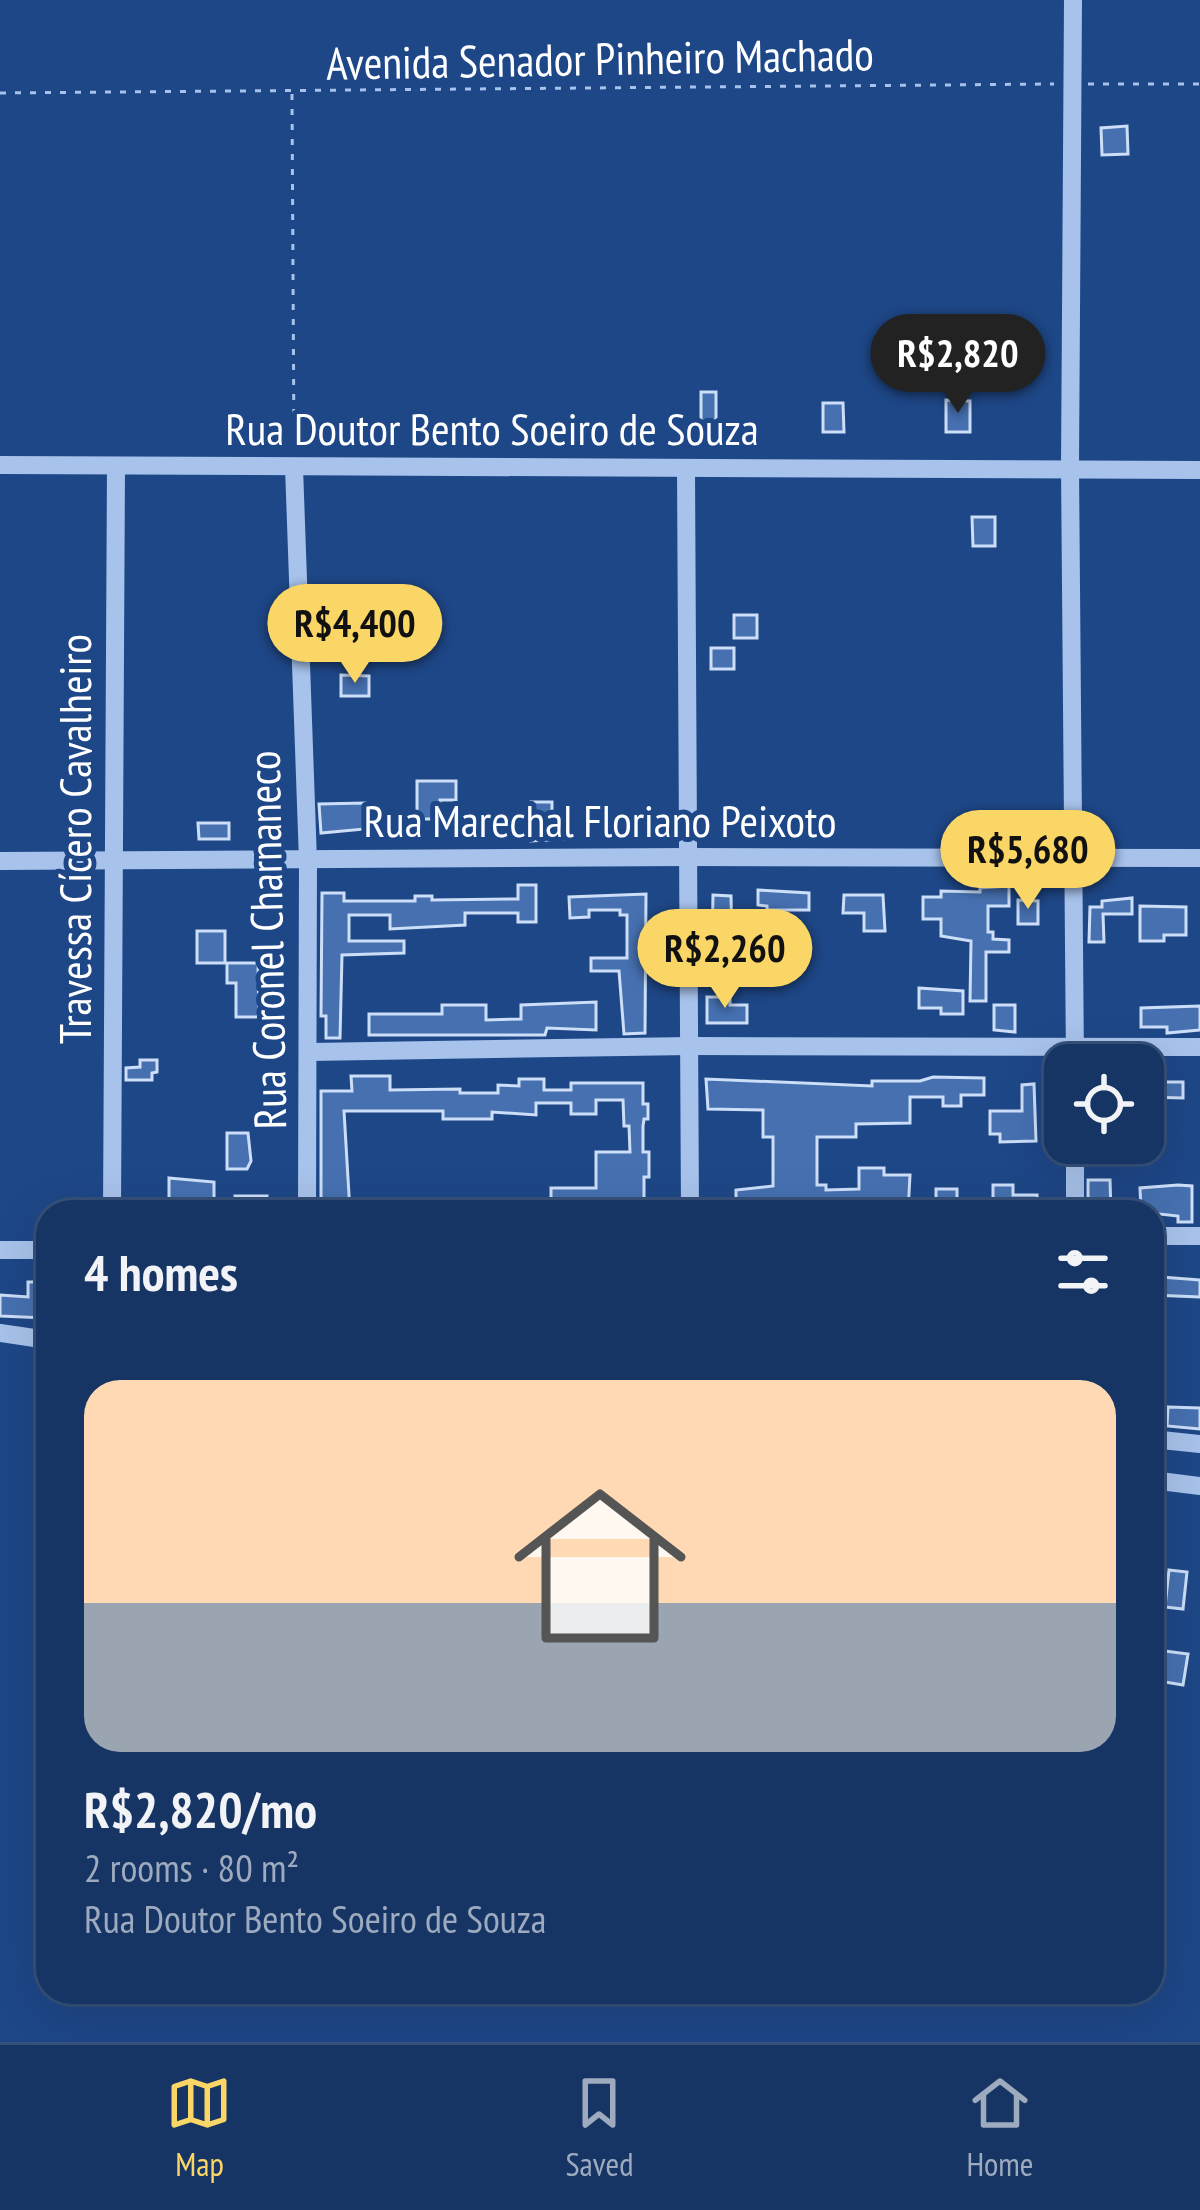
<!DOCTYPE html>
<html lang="en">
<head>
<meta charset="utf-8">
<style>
	body { margin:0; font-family:"PT Sans Narrow",sans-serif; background:#23406e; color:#f1f3f6; height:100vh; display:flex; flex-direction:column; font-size:45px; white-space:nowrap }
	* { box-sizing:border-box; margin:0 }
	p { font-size:39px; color:#9eabbf }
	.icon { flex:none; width:66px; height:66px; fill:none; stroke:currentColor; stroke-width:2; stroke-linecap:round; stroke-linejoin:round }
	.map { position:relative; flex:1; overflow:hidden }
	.drawer { position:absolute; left:36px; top:1200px; width:1128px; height:804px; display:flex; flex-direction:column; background:#163565; border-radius:36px; box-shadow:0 12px 48px #0002,0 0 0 3px #355079 }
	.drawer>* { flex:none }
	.controls { position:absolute; left:1044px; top:1044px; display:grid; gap:24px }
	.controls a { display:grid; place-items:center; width:120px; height:120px; border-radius:24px; background:#163565; box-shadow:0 12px 48px #0002,0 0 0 3px #355079; font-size:60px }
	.price { position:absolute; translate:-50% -102px; padding:0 27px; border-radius:42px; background:#fad666; color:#111; font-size:39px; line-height:78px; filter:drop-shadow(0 3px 6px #0008) }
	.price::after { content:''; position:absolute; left:50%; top:72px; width:36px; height:27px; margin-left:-18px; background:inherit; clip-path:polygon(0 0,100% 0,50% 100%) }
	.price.active { background:#222; color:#fff }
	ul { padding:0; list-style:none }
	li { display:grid; align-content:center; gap:24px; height:636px; padding:0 48px }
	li+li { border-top:3px solid #355079 }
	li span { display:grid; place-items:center; height:372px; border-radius:36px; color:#555 }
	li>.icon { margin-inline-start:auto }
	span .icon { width:216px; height:216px; fill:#fffc; stroke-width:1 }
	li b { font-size:51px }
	h2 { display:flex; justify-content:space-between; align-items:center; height:144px; padding:0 48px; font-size:51px }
	.tabs { display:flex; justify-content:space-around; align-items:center; height:168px; border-top:3px solid #355079; background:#163565; font-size:33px; color:#9eabbf }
	.tabs a { display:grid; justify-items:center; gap:6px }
	.tabs .active { color:#fad666 }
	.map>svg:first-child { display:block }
	.building { fill:#4670b0; stroke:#ccdef8; stroke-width:3 }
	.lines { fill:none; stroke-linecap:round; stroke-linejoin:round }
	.path { stroke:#a7c2eb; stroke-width:3; stroke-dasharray:6 9; stroke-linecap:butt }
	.minor { stroke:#a7c2eb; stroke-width:18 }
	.labels { text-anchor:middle; stroke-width:10; stroke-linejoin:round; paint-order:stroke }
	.street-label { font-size:45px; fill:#fff; stroke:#1e4787 }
</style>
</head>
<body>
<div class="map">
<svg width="1200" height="2042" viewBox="0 0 1200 2042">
	<rect width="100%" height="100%" fill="#1e4787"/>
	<g class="building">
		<path d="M1127,126L1128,154L1102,155L1101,128Z"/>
		<rect x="701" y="392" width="15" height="36"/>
		<path d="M946,400L970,401V432H946Z"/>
		<path d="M823,403H843L844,432H823Z"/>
		<path d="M972,517H995V546H973Z"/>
		<rect x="734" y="615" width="23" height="23"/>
		<rect x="711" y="648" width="23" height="21"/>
		<path d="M341,675L369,676V696H341Z"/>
		<path d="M417,781H456V800H440V819H417Z"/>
		<path d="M531,802H552V814L566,815V839L531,841Z"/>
		<path d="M365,803V829L321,833L319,804Z"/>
		<path d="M198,823H229V839H199Z"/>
		<path d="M518,885H536V922H518V913H465V925L390,929V915H349V941H404V953L342,955L340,1038H326V1016H321L322,893H344V901H415V896H432V900L518,899Z"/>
		<path d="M1009,886V906H988V932H993V939L1009,940V952H986V1001H970L971,941L941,936V919H923V897H941V891L980,892V888Z"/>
		<path d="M758,890L809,893V910H767V906L758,905Z"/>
		<path d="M646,894L645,1033L624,1034L619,971H591V958H627V915H620V910H589V917L570,918L569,897Z"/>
		<path d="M713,895L731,896L732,948H712Z"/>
		<path d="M844,895H883L885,931H864V913H843Z"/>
		<path d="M1132,898V914H1103L1104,942H1089L1090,907H1102V901Z"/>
		<path d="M1018,900L1038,901V924H1018Z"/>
		<path d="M1140,906L1186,907V935H1164V941H1140Z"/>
		<rect x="197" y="931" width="28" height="32"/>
		<path d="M227,963H258L259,1017H236V983H227Z"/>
		<path d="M919,988L963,991V1014H941V1008H919Z"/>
		<path d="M707,997H730V1005H747V1023H707Z"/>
		<path d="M596,1002V1030L547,1028L545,1035H369V1014H442V1005H486V1020L521,1019V1005Z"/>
		<path d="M994,1005H1015V1032L994,1030Z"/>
		<path d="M1200,1006V1030L1167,1033V1027H1141V1008Z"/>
		<path d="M140,1060H157V1072L152,1073V1080H126V1068L140,1067Z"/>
		<path d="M351,1076H390V1090L460,1089V1093H498V1085L519,1086V1079H544V1090H571V1083H643V1104H648V1119H644L643,1126V1152H649V1177H644V1212H551V1188H596V1152H630L629,1126H624L623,1100H596V1114H571V1103H536V1115L492,1112V1119H443V1111H344L350,1212H321V1091H352Z"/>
		<path d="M933,1077L984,1078V1095H961V1106H943V1097H910V1123L856,1124V1137H817V1185H826V1190L859,1189V1168H884V1175H910L908,1212H859V1206H752V1212H736V1190L773,1186V1137H763V1110L708,1109L706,1079L872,1086V1081H920Z"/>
		<path d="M1144,1082H1183V1098L1144,1097Z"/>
		<path d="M1034,1084L1036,1141L1000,1142V1134H990V1111H1022V1085Z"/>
		<path d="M227,1133H248L251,1161L247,1169H227Z"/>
		<path d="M169,1178L214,1182V1200H209V1210H169Z"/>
		<path d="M1088,1180H1110L1111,1212H1088Z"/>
		<path d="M993,1185H1013V1195H1037V1212H993Z"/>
		<path d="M1178,1185L1192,1186V1222H1178V1216L1141,1212L1140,1188Z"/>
		<rect x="936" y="1189" width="21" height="23"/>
		<rect x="235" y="1196" width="32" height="16"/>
		<path d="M1161,1277L1200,1280V1297L1152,1295V1281H1161Z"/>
		<path d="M28,1282H45V1318L0,1316V1295L28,1297Z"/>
		<path d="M1168,1407L1200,1408V1429L1167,1426Z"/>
		<path d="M1169,1570L1187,1572L1183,1609L1165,1607Z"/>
		<path d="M1157,1650L1188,1654L1183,1685L1153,1680Z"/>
	</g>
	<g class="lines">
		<g class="path">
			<path d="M1088,84H1200"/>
			<path d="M0,93L1054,84"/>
			<path d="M292,94L294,450"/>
		</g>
		<g class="minor">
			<path d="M1073,0L1070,467L1075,1065"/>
			<path d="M0,465L1200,470"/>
			<path d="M294,467L308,861L307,1212"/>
			<path d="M686,469L690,1212"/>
			<path d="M0,861L688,857L1200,858"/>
			<path d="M309,1052L690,1046L1200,1047"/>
			<path d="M112,1212L116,466"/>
			<path d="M1075,1212V1143"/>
			<path d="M1152,1236H1200"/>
			<path d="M0,1250H48"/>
			<path d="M0,1333L48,1340"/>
			<path d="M1152,1439L1200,1444"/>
			<path d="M1152,1480L1200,1486"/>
		</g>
	</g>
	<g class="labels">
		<g class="street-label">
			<text transform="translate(600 59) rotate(-1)" y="16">Avenida Senador Pinheiro Machado</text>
			<text x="492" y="445">Rua Doutor Bento Soeiro de Souza</text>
			<text x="600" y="837">Rua Marechal Floriano Peixoto</text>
			<text transform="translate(75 839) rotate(-90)" y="16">Travessa Cícero Cavalheiro</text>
			<text transform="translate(267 940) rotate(-91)" y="16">Rua Coronel Charnaneco</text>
		</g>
	</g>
</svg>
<div class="controls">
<a><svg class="icon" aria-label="locate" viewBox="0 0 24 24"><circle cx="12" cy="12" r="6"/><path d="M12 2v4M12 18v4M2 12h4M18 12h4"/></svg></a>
</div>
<b class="price active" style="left:958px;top:416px">R$2,820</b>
<b class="price" style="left:355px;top:686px">R$4,400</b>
<b class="price" style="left:1028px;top:912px">R$5,680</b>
<b class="price" style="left:725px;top:1011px">R$2,260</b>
<section class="drawer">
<h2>4 homes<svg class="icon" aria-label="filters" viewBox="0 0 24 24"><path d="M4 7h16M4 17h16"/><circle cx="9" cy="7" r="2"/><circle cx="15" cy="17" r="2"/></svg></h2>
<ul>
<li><span style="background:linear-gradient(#ffd9b3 60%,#9aa5b1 0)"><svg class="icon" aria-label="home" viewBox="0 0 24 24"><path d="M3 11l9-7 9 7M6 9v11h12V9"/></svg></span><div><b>R$2,820/mo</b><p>2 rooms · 80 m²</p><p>Rua Doutor Bento Soeiro de Souza</p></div></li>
</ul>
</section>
</div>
<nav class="tabs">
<a class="active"><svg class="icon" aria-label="map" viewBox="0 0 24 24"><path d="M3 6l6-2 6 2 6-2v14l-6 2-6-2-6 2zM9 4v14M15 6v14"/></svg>Map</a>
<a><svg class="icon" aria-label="saved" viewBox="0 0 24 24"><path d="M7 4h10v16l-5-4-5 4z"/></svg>Saved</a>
<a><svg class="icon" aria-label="home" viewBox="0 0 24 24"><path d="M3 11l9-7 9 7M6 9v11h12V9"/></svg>Home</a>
</nav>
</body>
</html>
